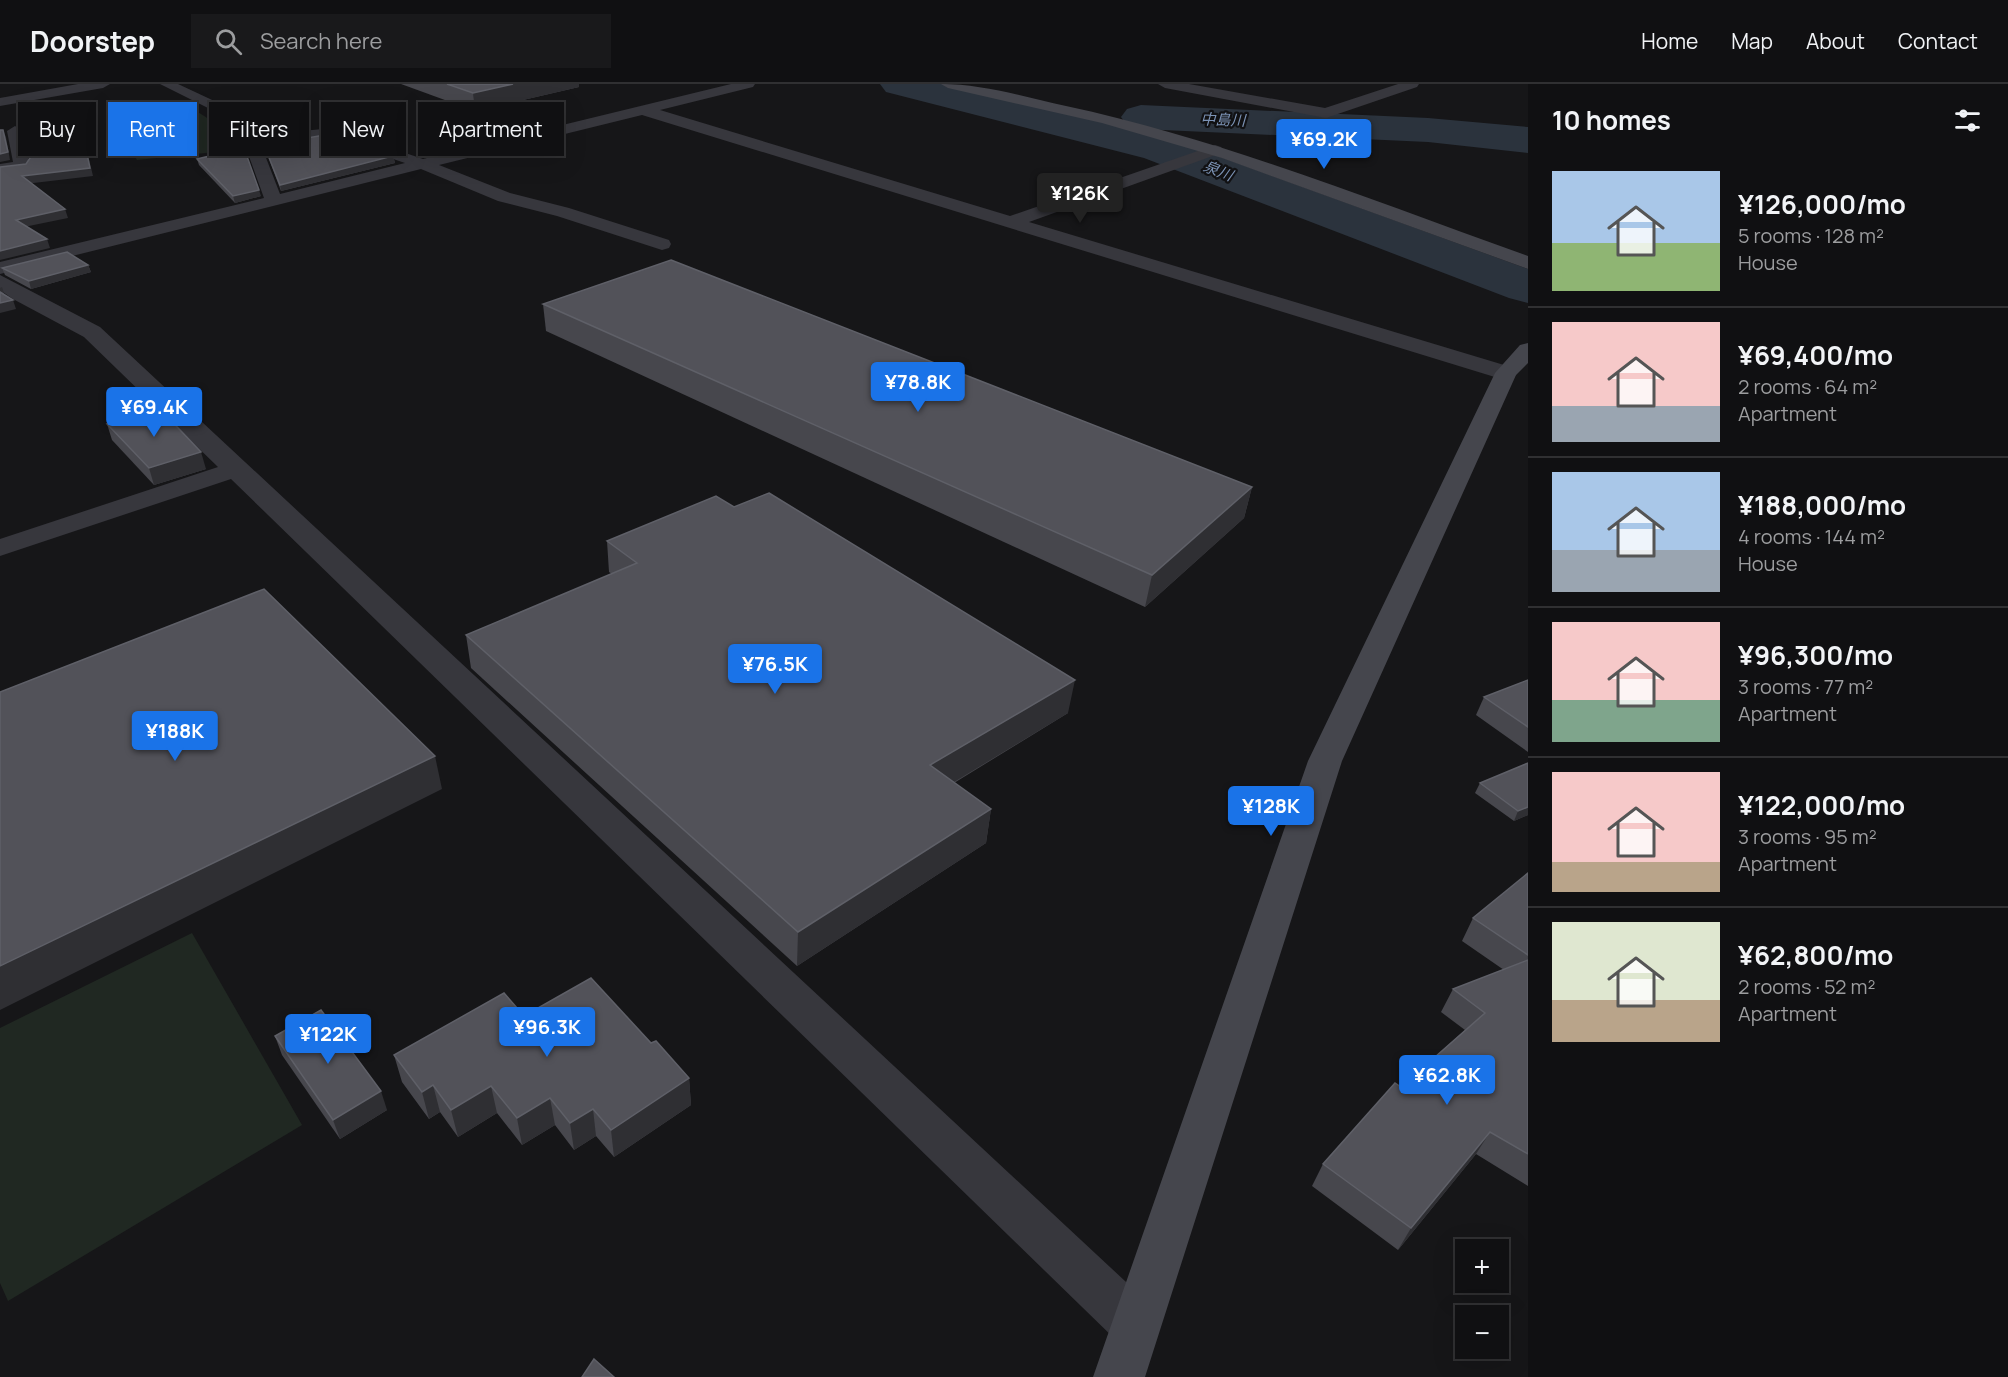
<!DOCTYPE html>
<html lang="en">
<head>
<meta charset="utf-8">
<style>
	body { margin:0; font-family:Manrope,"Noto Sans JP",sans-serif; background:#19191b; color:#f1f3f6; height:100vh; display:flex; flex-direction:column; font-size:22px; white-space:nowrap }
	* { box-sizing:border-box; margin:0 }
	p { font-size:20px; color:#9c9d9f }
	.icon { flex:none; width:33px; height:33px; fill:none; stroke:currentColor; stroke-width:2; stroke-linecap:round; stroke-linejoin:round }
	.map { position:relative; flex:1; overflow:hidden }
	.details { display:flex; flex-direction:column; background:#101012; width:480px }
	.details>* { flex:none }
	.hud { position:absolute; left:18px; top:18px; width:570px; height:54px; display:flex; gap:12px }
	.tools { position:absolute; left:1455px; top:1155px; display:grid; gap:12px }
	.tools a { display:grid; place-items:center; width:54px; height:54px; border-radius:0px; background:#101012; box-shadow:0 6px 24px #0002,0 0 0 2px #303032; font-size:30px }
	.price { position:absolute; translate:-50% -51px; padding:0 14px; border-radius:6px; background:#1a73e8; color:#fff; font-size:20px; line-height:39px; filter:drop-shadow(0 2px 3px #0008) }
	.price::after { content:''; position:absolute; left:50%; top:36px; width:18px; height:14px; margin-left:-9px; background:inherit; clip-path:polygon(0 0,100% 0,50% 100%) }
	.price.active { background:#222; color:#fff }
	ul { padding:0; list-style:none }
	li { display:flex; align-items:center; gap:18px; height:150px; padding:0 24px }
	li+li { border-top:2px solid #303032 }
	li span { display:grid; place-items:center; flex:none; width:168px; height:120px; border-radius:0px; color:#555 }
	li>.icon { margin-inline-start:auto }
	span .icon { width:72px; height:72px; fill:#fffc; stroke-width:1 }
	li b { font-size:26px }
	h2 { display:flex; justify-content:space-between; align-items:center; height:72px; padding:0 24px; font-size:26px }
	.tag { padding:0 21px; border-radius:0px; background:#101012; box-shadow:0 6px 24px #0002,0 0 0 2px #303032; font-size:21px; line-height:54px }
	.tag.active { background:#1a73e8; color:#fff }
	header { display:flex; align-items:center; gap:36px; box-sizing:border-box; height:84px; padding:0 30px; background:#101012; border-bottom:2px solid #303032 }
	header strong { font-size:28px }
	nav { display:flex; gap:33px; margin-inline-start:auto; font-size:21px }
	.search { width:420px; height:54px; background:#19191b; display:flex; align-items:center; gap:15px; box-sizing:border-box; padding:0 21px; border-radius:0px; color:#9c9d9f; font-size:22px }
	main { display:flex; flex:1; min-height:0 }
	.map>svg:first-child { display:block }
	.green { fill:#202822 }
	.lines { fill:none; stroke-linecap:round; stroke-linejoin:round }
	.river { fill:#2b333d; fill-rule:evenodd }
	.street { fill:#37373d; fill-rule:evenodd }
	.secondary { fill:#45464d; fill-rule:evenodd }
	.wall { fill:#47474d }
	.shaded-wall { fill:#2f2f33 }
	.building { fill:#525259; stroke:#5f6068; stroke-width:1.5 }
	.labels { text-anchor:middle; stroke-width:4.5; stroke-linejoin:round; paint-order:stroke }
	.far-water-label { font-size:15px; font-style:italic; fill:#7c93b5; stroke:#111113 }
</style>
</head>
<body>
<header>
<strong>Doorstep</strong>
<div class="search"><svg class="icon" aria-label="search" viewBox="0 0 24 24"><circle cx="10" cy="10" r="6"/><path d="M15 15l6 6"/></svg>Search here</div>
<nav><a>Home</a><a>Map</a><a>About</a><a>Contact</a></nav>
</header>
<main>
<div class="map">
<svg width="1528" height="1293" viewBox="0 0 1528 1293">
	<rect width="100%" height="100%" fill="#161618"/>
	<g class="green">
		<path d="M190,23L254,64L137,76L117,40Z"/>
		<path d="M192,849L302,1041L8,1217L0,1199V944Z"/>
	</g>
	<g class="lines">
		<g class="river">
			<path d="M880,0H945L1174,56L1528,185V219L1509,214L1144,74L886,8Z"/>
			<path d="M1141,21L1428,34L1528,43V69L1428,58L1141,45L1127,41L1121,33L1127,25Z"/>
		</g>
		<g class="street">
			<path d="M78,0H110L103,4L0,22V14Z"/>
			<path d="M160,0H178L283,49L332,44L423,75L731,0H755L753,3L660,26L1010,132L1215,61L1221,63L1223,66L1221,69L1029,138L1514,284L1517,289L1514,294L1506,296L1498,294L642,31L439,81L510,109L569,124L669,156L671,160L669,164L662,166L557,132L498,117L421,85L0,190V178L264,114L246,64L248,61L268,54ZM331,54L405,79L280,110L263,66L284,58Z"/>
			<path d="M1158,0H1189L1325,24L1398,0H1419L1417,3L1326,34L1165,4Z"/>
			<path d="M15,42L23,47L30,82L28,86L0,90V80L13,78L7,47Z"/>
			<path d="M0,191L100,243L1154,1224L1161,1241L1154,1258L1136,1266L1118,1258L231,395L0,472V455L218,383L84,253L13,215L0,206Z"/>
		</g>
		<g class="secondary">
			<path d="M941,0C983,0 1025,13 1066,22C1224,56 1376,118 1528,172V185L1222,74L1102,39L948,4Z"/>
			<path d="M1528,259V279L1516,291L1342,677L1145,1293H1093L1308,677L1495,289L1520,261Z"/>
		</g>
	</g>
	<g class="wall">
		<path d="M401,0H579V3L475,27Z"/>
		<path d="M296,56L393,72L395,79L281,107L266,67L264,61Z"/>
		<path d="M197,75L261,112L235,119L199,81Z"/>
		<path d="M88,181L91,188L31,205L5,191L2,184Z"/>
		<path d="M543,220L1252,403L1244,434L1145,523L546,247Z"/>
		<path d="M107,340L206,385L154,401L112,356Z"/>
		<path d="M607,457L1068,629L954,699L991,725L986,759L797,882L471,584L466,551L612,490L609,488Z"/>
		<path d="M1528,596V668L1476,631L1484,613Z"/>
		<path d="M1528,679V731L1514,737L1475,709L1480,699Z"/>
		<path d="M1528,789V1102L1476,1070L1398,1166L1312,1102L1323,1080L1401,1003L1465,946L1441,928L1453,905L1504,886L1462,857L1473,834Z"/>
		<path d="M524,932L651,959L689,994L691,1021L614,1073L596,1052L574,1066L555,1041L522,1061L497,1029L458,1053L440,1028L429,1035L402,998L394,971Z"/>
		<path d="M275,952L387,1026L340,1055L282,971Z"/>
	</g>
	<g class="shaded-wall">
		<path d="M513,0H579V3L475,27L473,9Z"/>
		<path d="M80,37L93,92L25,100L22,92Z"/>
		<path d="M3,46L6,53L10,76L0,78V70Z"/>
		<path d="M393,72L395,79L281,107L280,101Z"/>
		<path d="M259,106L261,112L235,119L233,112Z"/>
		<path d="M65,125L68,134L19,144L16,136Z"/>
		<path d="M47,155L50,164L0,176V167Z"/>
		<path d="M88,181L91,188L31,205L29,197Z"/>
		<path d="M2,203L5,212L0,213V204Z"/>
		<path d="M13,216L16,225L0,229V219Z"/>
		<path d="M201,368L206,385L154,401L149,384Z"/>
		<path d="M1252,403L1244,434L1145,523L1152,491Z"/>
		<path d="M1075,596L1068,629L926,715L930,681Z"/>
		<path d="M435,672L442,705L0,926V882Z"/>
		<path d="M1528,723V731L1514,737L1518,727Z"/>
		<path d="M991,725L986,759L797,882L798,848Z"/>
		<path d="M689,994L691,1021L614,1073L611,1046Z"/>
		<path d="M433,1001L440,1028L429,1035L422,1008Z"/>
		<path d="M491,1002L497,1029L458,1053L451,1026Z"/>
		<path d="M381,1007L387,1026L340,1055L333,1036Z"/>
		<path d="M550,1014L555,1041L522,1061L517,1034Z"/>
		<path d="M593,1025L596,1052L574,1066L570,1039Z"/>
		<path d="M1490,1048L1476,1070L1398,1166L1411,1144Z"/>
	</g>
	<g class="building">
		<path d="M447,0H513L473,9Z"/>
		<path d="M80,37L90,84L22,92L65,125L16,136L47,155L0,167V83L26,80L30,74L24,43Z"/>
		<path d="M0,46H3L8,68L0,70Z"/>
		<path d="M330,50L393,72L280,101L264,61L290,53L296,56Z"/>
		<path d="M244,64L259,106L233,112L197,75Z"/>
		<path d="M67,168L88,181L29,197L2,184Z"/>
		<path d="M671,176L1252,403L1152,491L543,220Z"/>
		<path d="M0,208L13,216L0,219Z"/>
		<path d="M160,325L201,368L149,384L107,340Z"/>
		<path d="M769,409L1075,596L930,681L991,725L798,848L466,551L637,479L607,457L716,412L734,423Z"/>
		<path d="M264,505L435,672L0,882V608Z"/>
		<path d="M1528,596V643L1484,613Z"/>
		<path d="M1528,679V723L1518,727L1480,699Z"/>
		<path d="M1528,789V871L1473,834Z"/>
		<path d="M1528,876V1070L1490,1048L1411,1144L1323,1080L1395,999L1401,1003L1485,929L1453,905Z"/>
		<path d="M591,894L651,959L656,957L689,994L611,1046L593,1025L570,1039L550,1014L517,1034L491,1002L451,1026L433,1001L422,1008L394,971L504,909L524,932Z"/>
		<path d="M321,926L381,1007L333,1036L275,952Z"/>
		<path d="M594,1275L614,1293H582Z"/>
	</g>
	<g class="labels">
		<g class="far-water-label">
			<text transform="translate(1223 36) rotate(2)" y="5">中島川</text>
			<text transform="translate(1218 87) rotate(21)" y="5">泉川</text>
		</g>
	</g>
</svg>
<div class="tools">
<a>+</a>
<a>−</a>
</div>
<b class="price" style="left:1324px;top:86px">¥69.2K</b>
<b class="price active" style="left:1080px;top:140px">¥126K</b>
<b class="price" style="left:918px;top:329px">¥78.8K</b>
<b class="price" style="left:154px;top:354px">¥69.4K</b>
<b class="price" style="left:775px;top:611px">¥76.5K</b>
<b class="price" style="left:175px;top:678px">¥188K</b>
<b class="price" style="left:1271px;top:753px">¥128K</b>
<b class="price" style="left:547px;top:974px">¥96.3K</b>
<b class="price" style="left:328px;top:981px">¥122K</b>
<b class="price" style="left:1447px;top:1022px">¥62.8K</b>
<div class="hud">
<a class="tag">Buy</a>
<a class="tag active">Rent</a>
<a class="tag">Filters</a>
<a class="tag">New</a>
<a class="tag">Apartment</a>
</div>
</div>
<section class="details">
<h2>10 homes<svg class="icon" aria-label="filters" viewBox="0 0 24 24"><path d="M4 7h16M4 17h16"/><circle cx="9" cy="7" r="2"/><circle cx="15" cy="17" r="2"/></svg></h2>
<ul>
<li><span style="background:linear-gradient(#a9c7e8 60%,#8fb573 0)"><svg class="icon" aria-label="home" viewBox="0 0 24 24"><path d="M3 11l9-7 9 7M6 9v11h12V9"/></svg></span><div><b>¥126,000/mo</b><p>5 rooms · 128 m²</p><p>House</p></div></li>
<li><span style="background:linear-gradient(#f6c9c9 70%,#9aa5b1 0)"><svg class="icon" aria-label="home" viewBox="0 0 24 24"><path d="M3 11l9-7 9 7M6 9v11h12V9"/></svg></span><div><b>¥69,400/mo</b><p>2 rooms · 64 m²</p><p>Apartment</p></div></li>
<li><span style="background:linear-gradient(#a9c7e8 65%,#9aa5b1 0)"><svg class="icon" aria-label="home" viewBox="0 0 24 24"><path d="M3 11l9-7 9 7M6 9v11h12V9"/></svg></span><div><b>¥188,000/mo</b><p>4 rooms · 144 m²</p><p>House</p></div></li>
<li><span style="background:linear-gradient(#f6c9c9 65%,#7fa58c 0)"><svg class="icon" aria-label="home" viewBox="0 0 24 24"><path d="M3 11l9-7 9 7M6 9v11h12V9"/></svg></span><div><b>¥96,300/mo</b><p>3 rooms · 77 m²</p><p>Apartment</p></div></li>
<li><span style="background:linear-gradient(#f6c9c9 75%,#b9a48a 0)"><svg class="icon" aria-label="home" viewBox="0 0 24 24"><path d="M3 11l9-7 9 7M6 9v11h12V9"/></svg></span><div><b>¥122,000/mo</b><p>3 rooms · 95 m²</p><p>Apartment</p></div></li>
<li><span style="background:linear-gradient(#dfe7d0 65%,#b9a48a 0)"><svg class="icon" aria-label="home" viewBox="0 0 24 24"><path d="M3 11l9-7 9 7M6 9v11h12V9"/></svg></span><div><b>¥62,800/mo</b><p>2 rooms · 52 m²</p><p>Apartment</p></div></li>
</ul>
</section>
</main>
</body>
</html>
